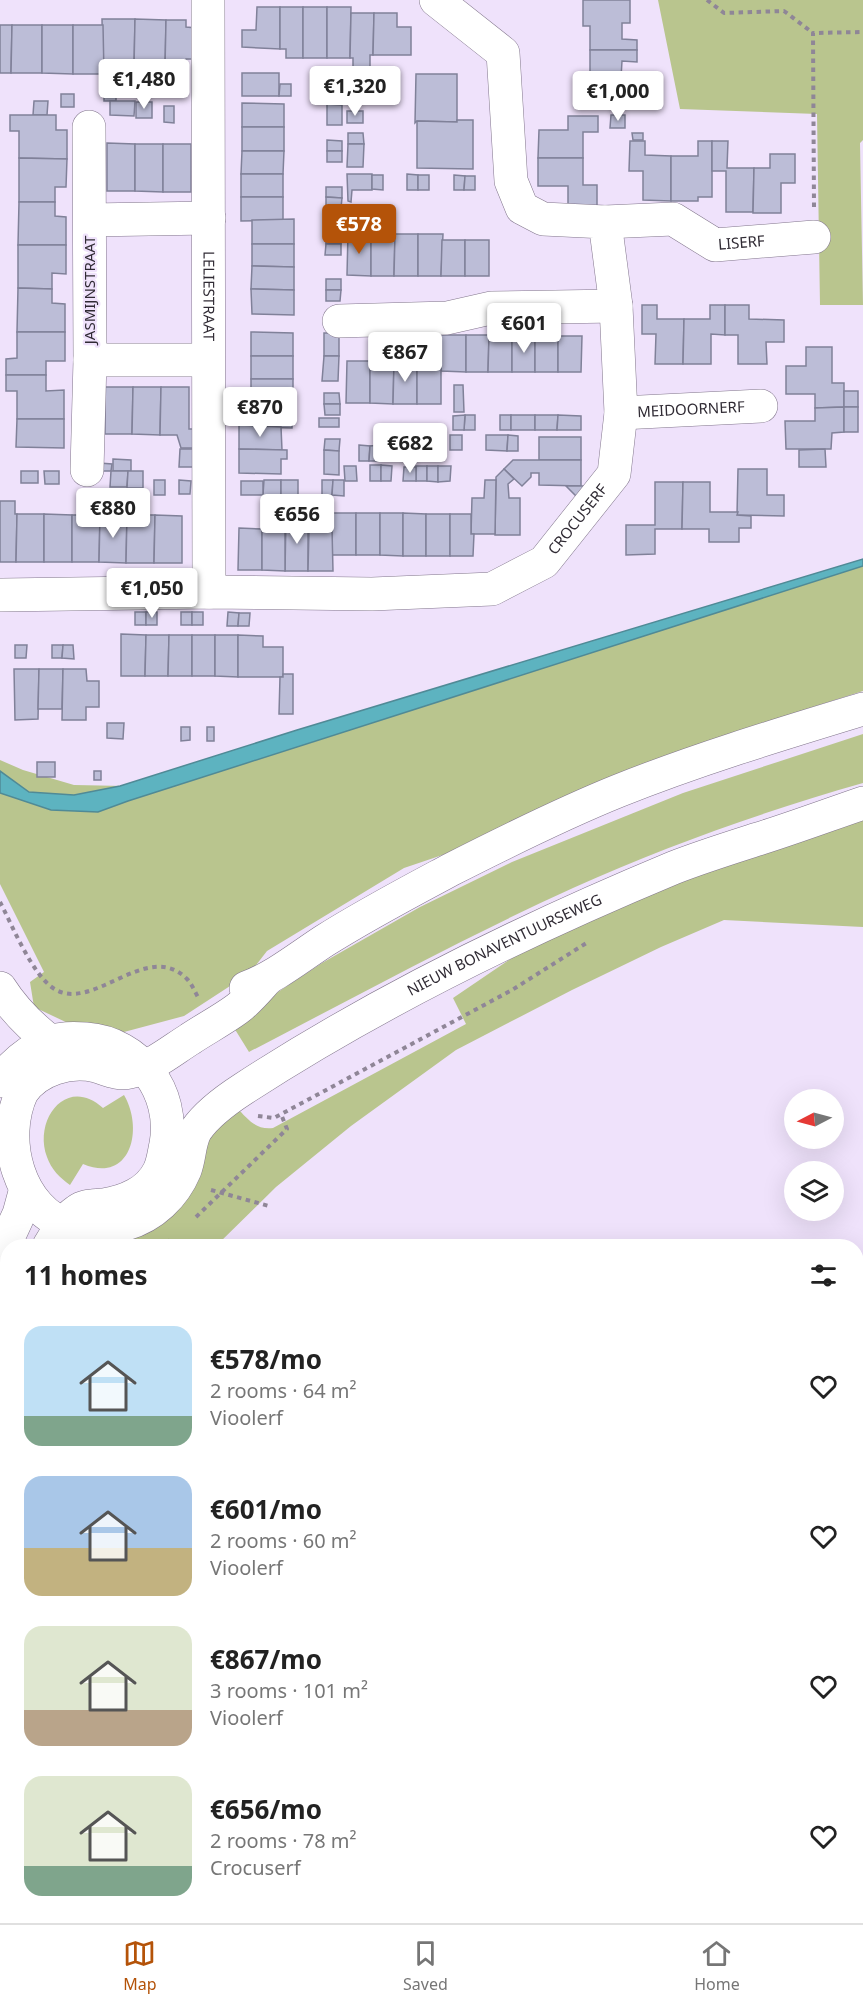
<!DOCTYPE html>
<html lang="en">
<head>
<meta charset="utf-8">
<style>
	body { margin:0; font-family:"Noto Sans",sans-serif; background:#f6f6f6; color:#222; height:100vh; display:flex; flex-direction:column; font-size:22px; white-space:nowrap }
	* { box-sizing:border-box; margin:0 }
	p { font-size:20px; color:#767676 }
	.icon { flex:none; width:33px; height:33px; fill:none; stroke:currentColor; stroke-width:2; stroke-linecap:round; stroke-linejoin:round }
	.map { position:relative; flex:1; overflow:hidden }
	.drawer { position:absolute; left:0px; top:1239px; width:864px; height:684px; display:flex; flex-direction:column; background:#fff; border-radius:24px 24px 0 0; box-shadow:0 6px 24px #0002 }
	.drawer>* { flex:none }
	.needle { width:39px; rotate:264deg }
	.fabs { position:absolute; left:784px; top:1089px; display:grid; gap:12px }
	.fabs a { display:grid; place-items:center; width:60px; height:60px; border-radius:50%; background:#fff; box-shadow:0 6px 24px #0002; font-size:30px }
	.price { position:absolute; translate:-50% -51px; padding:0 14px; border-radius:6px; background:#fff; color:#222; font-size:20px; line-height:39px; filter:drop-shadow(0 2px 3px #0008) }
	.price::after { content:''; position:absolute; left:50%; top:36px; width:18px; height:14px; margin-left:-9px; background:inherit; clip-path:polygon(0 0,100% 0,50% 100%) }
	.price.on { background:#b45309; color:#fff }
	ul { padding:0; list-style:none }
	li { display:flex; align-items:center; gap:18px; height:150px; padding:0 24px }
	li span { display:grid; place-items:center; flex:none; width:168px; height:120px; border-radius:18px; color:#555 }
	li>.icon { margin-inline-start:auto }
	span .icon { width:72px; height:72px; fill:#fffc; stroke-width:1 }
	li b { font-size:26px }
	h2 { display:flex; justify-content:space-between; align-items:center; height:72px; padding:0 24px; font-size:26px }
	.tab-bar { display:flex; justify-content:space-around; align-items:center; height:84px; border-top:2px solid #e0e0e0; background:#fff; font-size:16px; color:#767676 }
	.tab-bar a { display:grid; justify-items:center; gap:3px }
	.tab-bar .on { color:#b45309 }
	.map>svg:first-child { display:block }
	.green { fill:#b9c58e }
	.water { fill:#5db3c0; stroke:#508a96; stroke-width:1.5 }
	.building { fill:#bcbdd7; stroke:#808199; stroke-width:1.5 }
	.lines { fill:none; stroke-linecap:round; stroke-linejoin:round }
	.minor-casing { stroke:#82768c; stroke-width:34 }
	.major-casing { stroke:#82768c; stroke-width:34 }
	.path { stroke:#8f8697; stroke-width:4; stroke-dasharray:4.5 4.5; stroke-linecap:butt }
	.minor { stroke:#fff; stroke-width:33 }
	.major { stroke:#fff; stroke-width:33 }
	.labels { text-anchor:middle; stroke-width:4.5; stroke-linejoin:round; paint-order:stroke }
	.street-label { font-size:15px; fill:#302b34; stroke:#efe2fb }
</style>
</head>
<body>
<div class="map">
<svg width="863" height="1923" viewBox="0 0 863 1923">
	<rect width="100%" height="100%" fill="#efe2fb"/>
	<g class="green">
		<path d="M658,0H863V140L860,143L863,305H820L817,114L680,109Z"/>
		<path d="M863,565V691L747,728L478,843L404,868L267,951L250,973L184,1016L124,1032L72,1025L34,1007L30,982L44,972L0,884V760L23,770L74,785L125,786Z"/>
		<path d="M863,734V783C765,811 666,846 573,888C463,938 357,996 249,1052L231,1023L322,963L420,907L512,862L683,793Z"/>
		<path d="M863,815V927L724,920L661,947L572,990L456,1050L351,1126L276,1187L216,1246H103L236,1107C248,1119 255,1130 273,1128L466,1024L453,998L540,939L711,867Z"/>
		<path d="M124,1095C144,1129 131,1184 83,1164L70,1185C60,1178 51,1169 47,1157C33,1119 67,1075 103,1108Z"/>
		<path d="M7,1397L8,1524L0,1540V1413Z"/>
	</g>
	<path class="water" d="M863,559V566L128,801L98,812L51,810L0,793V771L29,792L74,795L120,786L297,730Z"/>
	<g class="building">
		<path d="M583,0H630V23H622V39L637,40V50H590V26H583Z"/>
		<path d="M257,7H280V49L242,47V30H256Z"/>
		<path d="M280,7H303V58H286V49H280Z"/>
		<rect x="303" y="7" width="24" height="51"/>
		<path d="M327,7H351L350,58H327Z"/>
		<path d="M351,13H374L373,55H370V67H353V58H350Z"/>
		<path d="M374,13H397V27H411V55H373Z"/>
		<path d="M102,19H135L134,67H103Z"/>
		<path d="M135,19L166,20L165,67H134Z"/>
		<path d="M166,20H186V27L197,28V59H186V68L165,67Z"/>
		<path d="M0,25H12L11,73H0Z"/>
		<path d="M12,25H42V73H11Z"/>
		<path d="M42,25H73V74L42,73Z"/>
		<path d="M73,25H103L104,74H73Z"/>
		<path d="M590,50H637V62L622,61L621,78H630L629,101H582L583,74H590Z"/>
		<rect x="242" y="73" width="37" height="23"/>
		<path d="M382,74L396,89L387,98L372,83Z"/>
		<path d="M416,74H457V122L417,121L415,123Z"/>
		<path d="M316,83H326V98H315Z"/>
		<rect x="326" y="83" width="11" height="15"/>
		<path d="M348,83H359L360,99L348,98Z"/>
		<path d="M280,84H291V96H279Z"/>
		<rect x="104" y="89" width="12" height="12"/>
		<rect x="61" y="94" width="13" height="13"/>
		<path d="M34,101H48L47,115H33Z"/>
		<path d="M110,101H135L134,116L110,115Z"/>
		<rect x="136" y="102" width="16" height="16"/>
		<path d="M242,103L284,104V127H242Z"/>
		<path d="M327,104L342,105V125H327Z"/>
		<path d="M164,106H174V123L164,122Z"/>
		<rect x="347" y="111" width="16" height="12"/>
		<path d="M10,115H56V130H67V159L19,158V131H10Z"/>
		<path d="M611,115H625V128H610Z"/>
		<path d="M568,116H598V132H583V158H538L539,130H568Z"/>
		<path d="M457,120H473V169L417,168V121L457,122Z"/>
		<rect x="242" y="127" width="42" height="24"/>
		<path d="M348,133H363L364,144H348Z"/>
		<path d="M632,133H643V140H633Z"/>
		<path d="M327,140L342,141V151H327Z"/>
		<path d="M630,141H645V155L671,156V201L643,200V171H629Z"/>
		<path d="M698,141H712V197H698V201H671V156H698Z"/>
		<path d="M712,141H728L727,168H754L753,212H726V171H712Z"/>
		<path d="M107,143L135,144V191H107Z"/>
		<path d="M135,144H163V192L135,191Z"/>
		<rect x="163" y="144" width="28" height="48"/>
		<path d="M348,144H364L363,167H347Z"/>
		<path d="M242,151H284L283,174H241Z"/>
		<rect x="327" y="151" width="15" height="11"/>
		<path d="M770,154H795V183H781V213H753L754,168H770Z"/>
		<path d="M19,158L67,159L66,187H55V202H19Z"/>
		<path d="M538,158H583V185H597V207H568V186H538Z"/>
		<rect x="241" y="174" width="42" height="23"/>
		<path d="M347,174H372V190H352L351,202L348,201Z"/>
		<path d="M407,174L418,175V190H407Z"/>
		<path d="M372,175H383V190L372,189Z"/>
		<rect x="418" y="175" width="11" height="15"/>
		<path d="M454,175L465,176L464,190H454Z"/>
		<path d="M465,176H475V190H464Z"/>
		<path d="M326,187H342V198L326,197Z"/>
		<path d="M241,197H283V220L241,221Z"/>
		<path d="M326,197L342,198L341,208H326Z"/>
		<path d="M19,202H55V216L66,217V245H18Z"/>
		<path d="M294,219V244H252V220Z"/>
		<rect x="326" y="233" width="15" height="11"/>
		<path d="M348,233L371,234V276L347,275Z"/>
		<path d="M371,234H395L394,276H371Z"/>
		<path d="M395,234H418V276H394Z"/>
		<path d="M418,234H443L441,276H418Z"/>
		<path d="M442,240H465V276H441Z"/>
		<rect x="465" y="240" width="24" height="36"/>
		<path d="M252,244H294V267L252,266Z"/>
		<path d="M326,244H341V255H325Z"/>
		<path d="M18,245H66V274L52,273V289L18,288Z"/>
		<path d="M252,266L294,267V290L251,289Z"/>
		<rect x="326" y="279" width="15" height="11"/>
		<path d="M18,288L52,289V303L65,304V332H17Z"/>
		<path d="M251,289L294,290V315L252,314Z"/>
		<path d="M326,290H341L340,301H326Z"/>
		<path d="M642,305H657V319H684L683,364H655L656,334H642Z"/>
		<path d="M710,305H725V335L711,334V364H683L684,319H710Z"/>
		<path d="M725,305H749V319L784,320V342H766L767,364H738V335H725Z"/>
		<path d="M17,332H65V361H46V375H6V359L17,358Z"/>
		<path d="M251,332L293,333V356H251Z"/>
		<rect x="324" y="333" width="15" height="23"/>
		<path d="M441,335H466V372L441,371Z"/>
		<path d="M466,335H489L488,372H466Z"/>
		<path d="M489,335H512V372H488Z"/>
		<rect x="512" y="335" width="23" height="37"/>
		<path d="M535,335L558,336V372H535Z"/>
		<path d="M558,336H582L581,372H558Z"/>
		<path d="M806,347H832V383H844V407L815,408V394H786V366H806Z"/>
		<rect x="251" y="356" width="42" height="23"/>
		<path d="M324,356H339L338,381H322Z"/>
		<path d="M347,361H370V403H346Z"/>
		<path d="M370,361L394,362L393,404L370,403Z"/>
		<path d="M394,362H417V404H393Z"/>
		<rect x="417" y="362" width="24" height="42"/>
		<path d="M6,375H46V391L64,390V419H17V391H6Z"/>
		<rect x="251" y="379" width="42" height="23"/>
		<path d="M454,385H463L464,412H454Z"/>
		<path d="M105,387H133L132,434H105Z"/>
		<path d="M133,387H161L160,435L132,434Z"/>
		<path d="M161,387H189V429H194V448H181L177,435H160Z"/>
		<rect x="844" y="391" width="14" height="16"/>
		<path d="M324,393H339L340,404H324Z"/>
		<path d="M251,402H293L292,428L251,427Z"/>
		<path d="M324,404H340V415H325Z"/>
		<path d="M844,407V432L832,433L831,449H786L785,421H815V408Z"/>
		<rect x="844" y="407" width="14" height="25"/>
		<path d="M465,415H475V430H464Z"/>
		<path d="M465,415L464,430H453V416Z"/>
		<rect x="500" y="415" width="11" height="15"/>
		<rect x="511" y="415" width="24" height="15"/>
		<path d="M535,415H558L557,430H535Z"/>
		<path d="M558,415L581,416V430H557Z"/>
		<rect x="319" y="418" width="20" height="9"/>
		<path d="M17,419H64V448L16,447Z"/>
		<path d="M239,425L281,427L282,450L239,449Z"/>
		<rect x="406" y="432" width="10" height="11"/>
		<rect x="450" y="435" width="12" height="15"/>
		<path d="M486,435H508L507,451L486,450Z"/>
		<path d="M508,435L518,436V451H507Z"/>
		<rect x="539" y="437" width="42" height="23"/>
		<path d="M325,439H340L339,451L324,450Z"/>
		<path d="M359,445L370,446L369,461H359Z"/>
		<path d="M380,445V461H369L370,446Z"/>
		<rect x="405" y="445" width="11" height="16"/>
		<rect x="416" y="445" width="11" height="16"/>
		<path d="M180,449H193V467H179Z"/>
		<path d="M239,449L287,450V459H281V474L239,473Z"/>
		<path d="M825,449L826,467H799V450Z"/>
		<path d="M324,450L339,451V475L324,474Z"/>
		<path d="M113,459L131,460V471H113Z"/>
		<path d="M513,460H581V486L539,485V473H531V477L522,486L504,469Z"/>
		<path d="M99,463L112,464L111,471H99Z"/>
		<rect x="370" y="465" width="11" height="16"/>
		<path d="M381,465L392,466L391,481H381Z"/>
		<path d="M344,466H356L357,481H345Z"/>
		<rect x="416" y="466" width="11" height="15"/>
		<path d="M427,466H438V482L427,481Z"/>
		<path d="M438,466H451L450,481L438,482Z"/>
		<path d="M404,467H416V481H403Z"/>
		<path d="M504,469L514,479L508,484L509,498H520V535H495L496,477Z"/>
		<path d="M738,469H767V495H784V516L737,515Z"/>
		<rect x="21" y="471" width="17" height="12"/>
		<path d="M44,471H59V484H45Z"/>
		<path d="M111,471H128L127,487H110Z"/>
		<path d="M128,471H143V488H127Z"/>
		<rect x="154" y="480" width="11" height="15"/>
		<path d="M179,480L191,481L190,494H179Z"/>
		<path d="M264,480H281V495H263Z"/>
		<path d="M281,480H298V496L281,495Z"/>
		<path d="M322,480H333L332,495H322Z"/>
		<path d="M333,480H344V496L332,495Z"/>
		<path d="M485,480H496L495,534H471L472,498H484Z"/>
		<rect x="241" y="481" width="22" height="14"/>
		<path d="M655,482H683L682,529H655V554L626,555V525H655Z"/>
		<path d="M683,482H710V512H738L737,515L751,516V528H739V542H709V529H682Z"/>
		<path d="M566,486H586L578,498Z"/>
		<path d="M0,501H15V514H17L16,562H0Z"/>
		<rect x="332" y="513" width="24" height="42"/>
		<rect x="356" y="513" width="24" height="42"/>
		<path d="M380,513H403V556L380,555Z"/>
		<path d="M403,513L426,514V556H403Z"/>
		<path d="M17,514H44V562H16Z"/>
		<path d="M44,514L72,515V562H44Z"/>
		<rect x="426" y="514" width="24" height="42"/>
		<path d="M450,514H471V534H474L473,556H450Z"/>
		<path d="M72,515H100L99,562H72Z"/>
		<path d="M100,515H127L126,563L99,562Z"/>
		<path d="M127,515H155L154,563H126Z"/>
		<path d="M155,515L182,516V563H154Z"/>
		<path d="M286,518H308V571H285Z"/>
		<path d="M239,528L262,529V570H238Z"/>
		<path d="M262,529H285V571L262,570Z"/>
		<path d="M309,529H332L333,571H308Z"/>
		<rect x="135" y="612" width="11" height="13"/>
		<rect x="146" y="612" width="11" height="13"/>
		<rect x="181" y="612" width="11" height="13"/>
		<rect x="192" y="612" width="11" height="13"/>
		<path d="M228,612L239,613L238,626H227Z"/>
		<path d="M239,613H250L249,626H238Z"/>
		<path d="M121,634L146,635L145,676H121Z"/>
		<path d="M146,635H169L168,676H145Z"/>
		<path d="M169,635H192V676H168Z"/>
		<rect x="192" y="635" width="23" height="41"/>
		<path d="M215,635H238V677L215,676Z"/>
		<path d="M238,635L263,636V647H283V677H238Z"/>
		<path d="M15,645H27L26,658H15Z"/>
		<path d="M52,645H63L62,658H52Z"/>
		<path d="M63,645H73L74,659L62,658Z"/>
		<path d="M14,669H39L38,719L15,720Z"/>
		<path d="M39,669H63L62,709H38Z"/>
		<path d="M63,669H86L87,681H99V707H86V720H62Z"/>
		<path d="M283,674H293V714H279L280,677H283Z"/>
		<path d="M107,723H124L123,739L107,738Z"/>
		<path d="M181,727H190V740L181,741Z"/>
		<rect x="207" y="727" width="7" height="14"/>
		<rect x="37" y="762" width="18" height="15"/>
		<rect x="94" y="771" width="7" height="9"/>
	</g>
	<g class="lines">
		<g class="minor-casing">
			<g id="minor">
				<path id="s1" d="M208,0L209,592"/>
				<path d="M90,220L209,218"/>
				<path id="s2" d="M605,222L673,219L715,245L814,237"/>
				<path d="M339,321L447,318L491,308L616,306"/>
				<path d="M90,360H208"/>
				<path id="s3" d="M621,413L761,406"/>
				<path d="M87,470L90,360L89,127"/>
				<path id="s4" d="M2,595L209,592L372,594L492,589L544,562L614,474L621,413L616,306L605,222L543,219L522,208L511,181L503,53L436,0"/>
				<path d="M0,988C14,1010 30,1026 51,1042"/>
			</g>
		</g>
		<g class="major-casing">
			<g id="major">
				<path id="s5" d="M266,980C257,990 248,1001 237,1009C222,1020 205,1029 190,1039C171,1051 152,1067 130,1072C118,1075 107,1069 96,1066C70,1060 38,1069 22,1092C0,1139 18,1210 71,1227C89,1233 108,1230 126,1224C153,1216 174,1196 185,1170C190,1157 189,1142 196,1130C207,1114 226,1100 243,1089C378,1001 524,930 673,868C701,857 730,848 758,839C793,828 828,815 863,803"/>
				<path d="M246,988C275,977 298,958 324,941C365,915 407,893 450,870C505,842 561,814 618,791C698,759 781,734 863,709"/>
				<path d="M0,1081C13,1064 29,1050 49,1042C60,1038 74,1038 86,1039C139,1043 175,1092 166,1144C164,1153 163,1163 159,1171C149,1192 125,1202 103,1205C94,1206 85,1205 77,1211C64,1220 57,1233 49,1246"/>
				<path d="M0,1255L19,1214L25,1192"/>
				<path d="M0,1359L8,1342"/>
			</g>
		</g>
		<g class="path">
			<path d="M707,0L724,13L784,11L813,33"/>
			<path d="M814,207L813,33L863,32"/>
			<path d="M0,902C12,925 32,974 53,988C92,1015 147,938 187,979C192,984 195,992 199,999"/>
			<path d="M258,1116L274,1118L512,990L588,942"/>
			<path d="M211,1190L269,1206"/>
			<path d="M196,1217L287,1129L281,1114"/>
			<path d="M163,1246L170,1240"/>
			<path d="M0,1611L8,1593"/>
			<path d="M0,1640L8,1654"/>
		</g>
		<use href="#minor" class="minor"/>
		<use href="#major" class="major"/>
	</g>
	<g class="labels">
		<g class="street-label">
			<text dy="5" stroke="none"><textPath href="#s2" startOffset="144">LISERF</textPath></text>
			<text transform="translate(90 290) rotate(-90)" y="5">JASMIJNSTRAAT</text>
			<text dy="5" stroke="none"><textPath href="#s1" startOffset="296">LELIESTRAAT</textPath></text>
			<text dy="5" stroke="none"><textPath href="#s3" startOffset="70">MEIDOORNERF</textPath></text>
			<text dy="5" stroke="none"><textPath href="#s4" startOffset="603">CROCUSERF</textPath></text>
			<text dy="5" stroke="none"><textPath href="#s5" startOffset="986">NIEUW BONAVENTUURSEWEG</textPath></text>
		</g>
	</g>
</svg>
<div class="fabs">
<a><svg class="needle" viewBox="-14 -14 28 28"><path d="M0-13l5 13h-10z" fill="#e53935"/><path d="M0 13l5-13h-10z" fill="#767676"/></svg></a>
<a><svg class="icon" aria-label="layers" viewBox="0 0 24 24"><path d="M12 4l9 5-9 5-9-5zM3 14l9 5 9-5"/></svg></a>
</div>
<b class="price" style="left:144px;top:110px">€1,480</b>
<b class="price" style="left:355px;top:117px">€1,320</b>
<b class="price" style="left:618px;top:122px">€1,000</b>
<b class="price on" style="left:359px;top:255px">€578</b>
<b class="price" style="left:524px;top:354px">€601</b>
<b class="price" style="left:405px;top:383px">€867</b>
<b class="price" style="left:260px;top:438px">€870</b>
<b class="price" style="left:410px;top:474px">€682</b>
<b class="price" style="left:113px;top:539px">€880</b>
<b class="price" style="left:297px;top:545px">€656</b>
<b class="price" style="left:152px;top:619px">€1,050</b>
<section class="drawer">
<h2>11 homes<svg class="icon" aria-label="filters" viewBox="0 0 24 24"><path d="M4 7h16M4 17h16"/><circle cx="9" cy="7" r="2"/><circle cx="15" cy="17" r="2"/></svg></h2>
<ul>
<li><span style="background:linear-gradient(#bfe0f5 75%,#7fa58c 0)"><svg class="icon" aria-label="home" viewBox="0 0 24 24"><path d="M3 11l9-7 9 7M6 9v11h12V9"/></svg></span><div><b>€578/mo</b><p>2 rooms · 64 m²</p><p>Vioolerf</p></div><svg class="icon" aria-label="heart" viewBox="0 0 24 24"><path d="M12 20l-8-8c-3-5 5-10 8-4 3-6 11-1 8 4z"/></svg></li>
<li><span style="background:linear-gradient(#a9c7e8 60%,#c2b280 0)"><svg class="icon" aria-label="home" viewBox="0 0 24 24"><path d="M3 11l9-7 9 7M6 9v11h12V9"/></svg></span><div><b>€601/mo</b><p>2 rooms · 60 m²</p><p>Vioolerf</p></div><svg class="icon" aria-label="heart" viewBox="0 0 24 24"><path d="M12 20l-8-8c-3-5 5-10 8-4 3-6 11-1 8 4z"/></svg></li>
<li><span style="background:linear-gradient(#dfe7d0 70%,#b9a48a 0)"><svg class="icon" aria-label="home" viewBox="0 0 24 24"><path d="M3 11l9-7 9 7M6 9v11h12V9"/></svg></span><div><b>€867/mo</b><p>3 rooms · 101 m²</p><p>Vioolerf</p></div><svg class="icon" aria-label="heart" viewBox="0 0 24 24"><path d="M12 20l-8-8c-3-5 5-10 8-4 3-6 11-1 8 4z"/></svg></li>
<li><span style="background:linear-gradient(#dfe7d0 75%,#7fa58c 0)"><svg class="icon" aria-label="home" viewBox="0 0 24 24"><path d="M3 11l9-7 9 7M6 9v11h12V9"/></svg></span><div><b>€656/mo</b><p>2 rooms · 78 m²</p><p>Crocuserf</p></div><svg class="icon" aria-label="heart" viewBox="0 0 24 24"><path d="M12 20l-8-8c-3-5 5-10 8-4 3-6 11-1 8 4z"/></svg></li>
</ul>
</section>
</div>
<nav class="tab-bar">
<a class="on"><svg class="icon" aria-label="map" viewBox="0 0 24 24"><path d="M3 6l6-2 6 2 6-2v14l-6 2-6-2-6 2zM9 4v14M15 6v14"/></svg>Map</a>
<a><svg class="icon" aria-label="saved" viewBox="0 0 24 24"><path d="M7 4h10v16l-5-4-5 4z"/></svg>Saved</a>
<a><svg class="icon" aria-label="home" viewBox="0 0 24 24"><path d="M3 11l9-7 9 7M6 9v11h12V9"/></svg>Home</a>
</nav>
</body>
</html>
